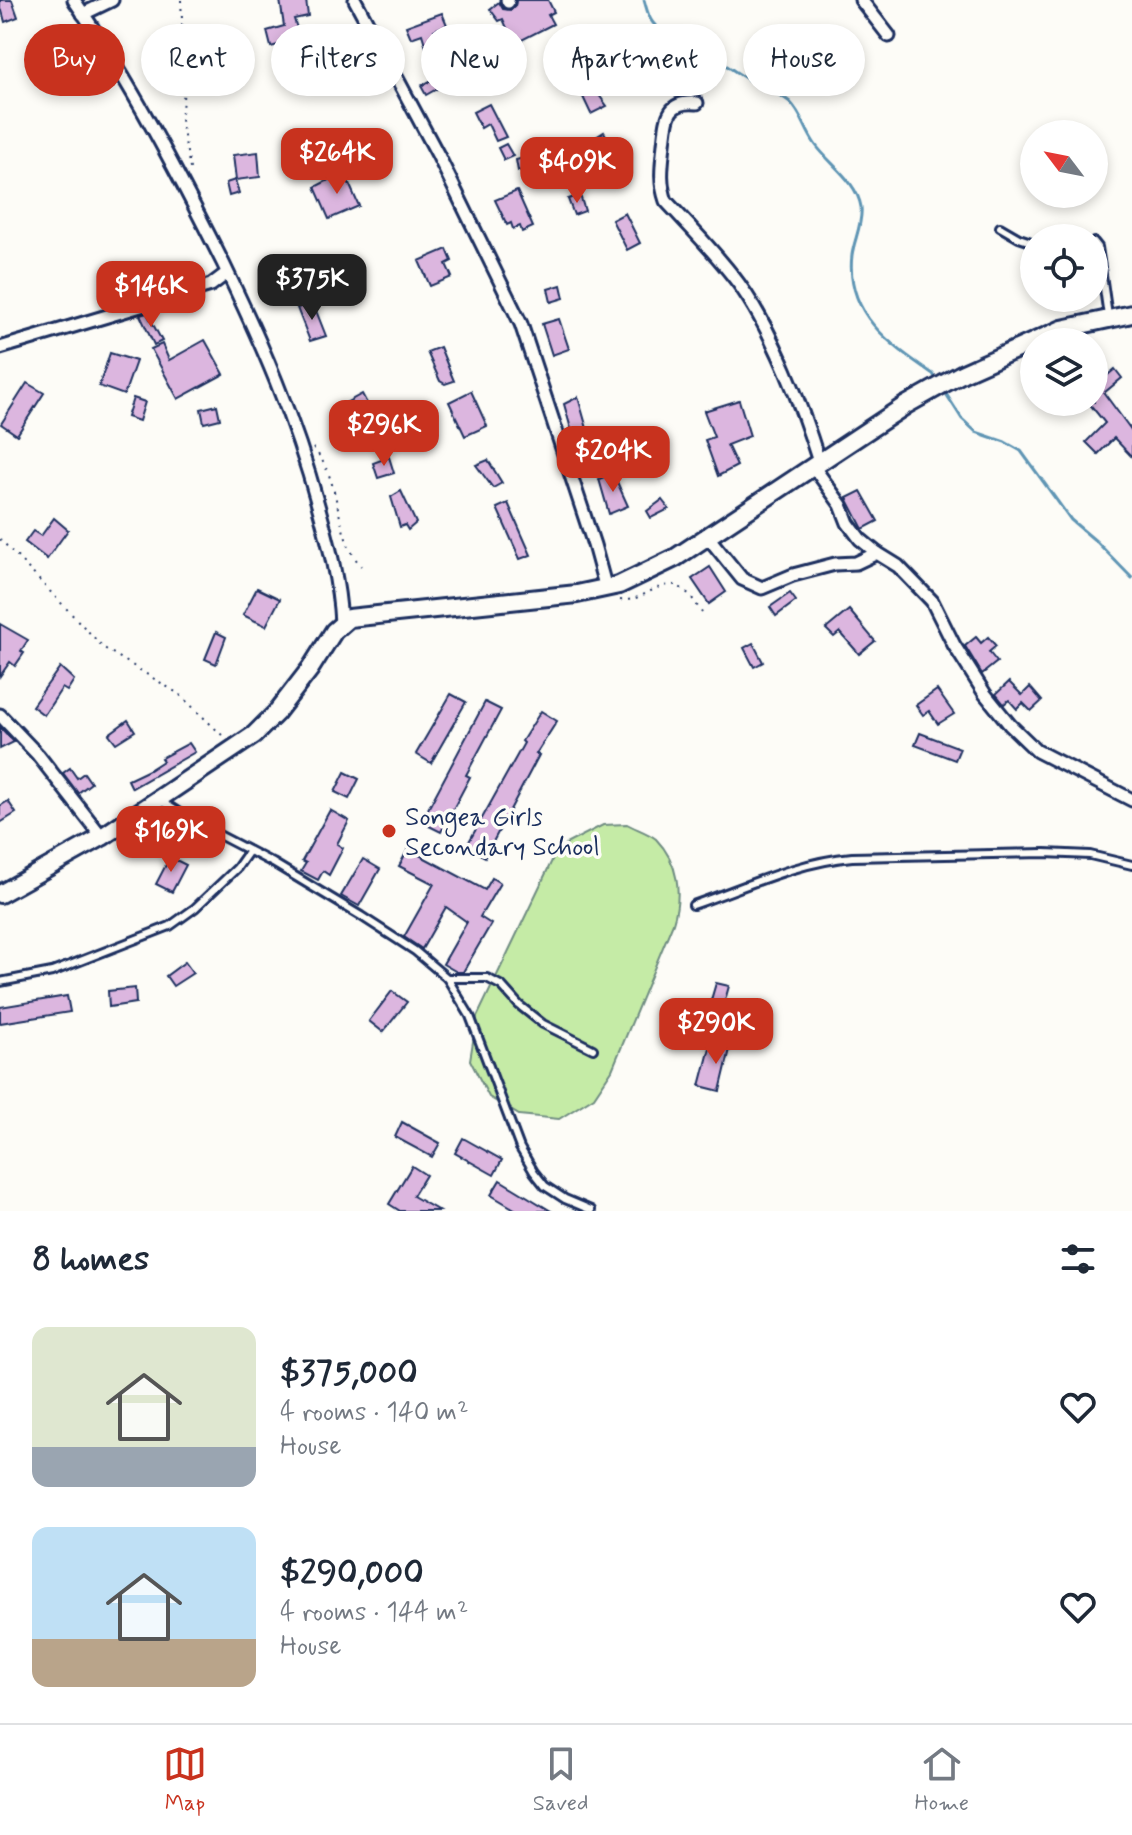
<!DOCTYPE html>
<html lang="en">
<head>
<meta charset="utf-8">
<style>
	body { margin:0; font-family:Mynerve,sans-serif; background:#f2f2f3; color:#1f2937; height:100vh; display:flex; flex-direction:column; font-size:30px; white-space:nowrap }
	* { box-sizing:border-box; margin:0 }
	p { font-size:26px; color:#747a83 }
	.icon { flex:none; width:44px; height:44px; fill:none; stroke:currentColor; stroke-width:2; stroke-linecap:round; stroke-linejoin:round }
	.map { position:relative; height:1211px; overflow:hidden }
	.panel { display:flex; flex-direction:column; background:#fff; flex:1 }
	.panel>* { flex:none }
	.top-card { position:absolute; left:24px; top:24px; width:1084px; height:72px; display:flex; gap:16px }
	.needle { width:52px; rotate:302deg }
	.fabs { position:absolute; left:1020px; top:120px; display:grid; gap:16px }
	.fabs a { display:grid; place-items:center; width:88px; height:88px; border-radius:50%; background:#fff; box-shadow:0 4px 12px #0003; font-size:40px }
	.price { position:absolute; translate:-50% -68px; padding:0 18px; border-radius:16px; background:#c8321e; color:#fff; font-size:26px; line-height:52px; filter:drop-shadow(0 2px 4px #0008) }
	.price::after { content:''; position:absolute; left:50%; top:48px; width:24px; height:18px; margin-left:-12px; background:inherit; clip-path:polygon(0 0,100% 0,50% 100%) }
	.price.on { background:#222; color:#fff }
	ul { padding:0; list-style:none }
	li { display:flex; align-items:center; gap:24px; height:200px; padding:0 32px }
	li span { display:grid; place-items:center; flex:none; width:224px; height:160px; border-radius:16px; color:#555 }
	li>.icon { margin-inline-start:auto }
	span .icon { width:96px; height:96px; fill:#fffc; stroke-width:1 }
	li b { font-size:34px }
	h2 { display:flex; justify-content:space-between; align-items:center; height:96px; padding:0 32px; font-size:34px }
	.pill { padding:0 28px; border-radius:36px; background:#fff; box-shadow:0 4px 12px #0003; font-size:28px; line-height:72px }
	.pill.on { background:#c8321e; color:#fff }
	.dock { display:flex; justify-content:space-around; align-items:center; height:112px; border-top:2px solid #e0e1e3; background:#fff; font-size:22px; color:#747a83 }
	.dock a { display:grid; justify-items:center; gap:4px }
	.dock .on { color:#c8321e }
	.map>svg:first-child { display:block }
	.green { fill:#c5eba6; stroke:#708d82; stroke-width:2 }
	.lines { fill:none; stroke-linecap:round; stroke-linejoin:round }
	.stream { stroke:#5f95b4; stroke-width:3 }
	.building { fill:#dcb6df; stroke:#1b2f5e; stroke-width:2 }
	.lane-casing { stroke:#1b2f5e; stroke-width:12 }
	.street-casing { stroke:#1b2f5e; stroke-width:17 }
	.secondary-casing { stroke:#1b2f5e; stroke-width:22 }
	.path { stroke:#1b2f5e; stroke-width:2; stroke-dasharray:2 6; stroke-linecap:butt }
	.lane { stroke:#fdfcf7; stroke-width:6 }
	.street { stroke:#fdfcf7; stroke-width:11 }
	.secondary { stroke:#fdfcf7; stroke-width:16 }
	.poi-dot { fill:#c8321e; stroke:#fdfcf7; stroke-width:3 }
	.labels { text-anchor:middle; stroke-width:7; stroke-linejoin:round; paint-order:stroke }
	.poi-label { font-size:26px; fill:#1b2f5e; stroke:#fdfcf7; text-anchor:start }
</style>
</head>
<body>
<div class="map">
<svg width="1132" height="1211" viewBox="0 0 1132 1211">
	<rect width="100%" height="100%" fill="#fdfcf7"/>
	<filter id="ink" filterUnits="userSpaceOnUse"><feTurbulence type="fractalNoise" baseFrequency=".0125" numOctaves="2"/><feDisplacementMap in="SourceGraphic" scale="16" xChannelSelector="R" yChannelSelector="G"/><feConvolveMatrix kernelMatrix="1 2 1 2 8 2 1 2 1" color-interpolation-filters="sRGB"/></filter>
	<g filter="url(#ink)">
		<path class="green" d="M627,824C636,829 649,833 656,839C679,863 682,894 673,923L612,1070L594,1097L559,1119L519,1115L489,1097L470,1060L477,1017L558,848L603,825Z"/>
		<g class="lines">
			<g class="stream">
				<path d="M644,0C646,6 648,17 653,23C664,37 690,45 706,53C720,60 733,71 747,79C760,87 778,92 790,102C802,114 805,130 815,144C829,164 857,181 861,207C863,223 854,240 852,255C845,314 891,345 933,374L937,380"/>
				<path d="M943,389L962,419L976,432L1005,442L1021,451L1071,520L1097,542L1132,578"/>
			</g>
		</g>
		<g class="building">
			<path d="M0,0H12L18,17L5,22L2,11L0,12Z"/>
			<path d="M280,0H306L308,16L294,19L303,47L290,51L288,42L271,47L267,31L284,26Z"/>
			<path d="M516,0H548L554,12L548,15L553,24L514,44L503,19L499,21L490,9L499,2L503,9L511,10L515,6Z"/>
			<path d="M442,13L447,25L434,30L441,48L437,50L445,67L433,70L422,34L411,38L406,26Z"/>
			<path d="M484,26L492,41L478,49L470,33Z"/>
			<path d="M443,74L447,83L426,95L421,86Z"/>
			<path d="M596,91L607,106L591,114L583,97Z"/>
			<path d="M489,104L506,137L496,141L488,124L481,128L473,112Z"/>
			<path d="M604,132L617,153L590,170L577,149Z"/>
			<path d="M506,144L513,156L504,160L498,148Z"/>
			<path d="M258,152L260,177L236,180L233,155Z"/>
			<path d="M532,156L535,167L518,171L516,160Z"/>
			<path d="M344,172L359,206L329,219L315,187Z"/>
			<path d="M235,180L239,193L229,196L226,183Z"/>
			<path d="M517,191L533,227L522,232L520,226L513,229L511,223L507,225L495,200Z"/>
			<path d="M580,195L585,211L574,215L568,199Z"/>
			<path d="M625,213L640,243L627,250L612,220Z"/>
			<path d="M447,249L452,261L446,264L452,277L430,286L419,261Z"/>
			<path d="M561,285L564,298L551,302L548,289Z"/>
			<path d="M313,303L326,336L310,341L297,308Z"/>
			<path d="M147,313L162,341L154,345L140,315Z"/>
			<path d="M559,319L569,349L552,355L542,324Z"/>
			<path d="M205,340L224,374L178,399L151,349L162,344L169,360Z"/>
			<path d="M440,347L454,381L445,384L440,381L427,352Z"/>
			<path d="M110,353L136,361L124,395L99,386Z"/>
			<path d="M1115,369L1122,378L1104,393L1132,431V457L1114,438L1098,454L1086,442L1105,423L1088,402H1094V381L1097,384Z"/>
			<path d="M27,383L44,393L17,435L1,424Z"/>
			<path d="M471,391L487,426L465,436L449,402Z"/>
			<path d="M362,394L377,422L359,432L344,404Z"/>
			<path d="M578,397L588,432L573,436L564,404Z"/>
			<path d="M133,398L145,402L139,421L127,417Z"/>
			<path d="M739,400L750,436L727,445L737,466L718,476L705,440L714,437L704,411Z"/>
			<path d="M217,405L220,419L204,423L201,409Z"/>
			<path d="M389,457L394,473L378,478L373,463Z"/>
			<path d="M488,460L502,483L493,488L476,465Z"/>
			<path d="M613,473L628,506L609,514L599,479Z"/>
			<path d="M401,491L416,523L408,530L405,525L400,527L391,497Z"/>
			<path d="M861,491L878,521L863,529L847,498Z"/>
			<path d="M662,500L669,509L651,518L647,511Z"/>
			<path d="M508,503L531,555L520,559L497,508Z"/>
			<path d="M54,518L68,530L47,559L25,542L33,531L41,536Z"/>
			<path d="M710,567L726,592L709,604L692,579Z"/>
			<path d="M257,588L280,599L266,626L243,615Z"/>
			<path d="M790,593L796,601L776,616L770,607Z"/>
			<path d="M849,610L875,641L859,654L840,632L834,637L826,629Z"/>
			<path d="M0,624L28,640L21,651L24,653L15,666L10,662L0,676Z"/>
			<path d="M216,632L226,637L216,664L205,659Z"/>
			<path d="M976,637L981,643L988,637L996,646L989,652L997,662L982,674L965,646Z"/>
			<path d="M753,643L763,662L754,667L744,648Z"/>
			<path d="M60,667L74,680L67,691L62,688L44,715L32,706Z"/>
			<path d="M1009,682L1022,695L1030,687L1042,701L1031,711L1023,703L1017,709L1009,700L1004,704L996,694Z"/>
			<path d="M937,690L954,714L938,724L929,711L923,715L916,705Z"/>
			<path d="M451,694L466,702L431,763L416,754Z"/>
			<path d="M485,702L501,710L466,775L470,777L441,832L421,822Z"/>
			<path d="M541,711L557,721L536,754L539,755L485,857L466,847L524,743L522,741Z"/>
			<path d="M128,720L135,731L116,743L109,734Z"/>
			<path d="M0,727L14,742L0,749Z"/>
			<path d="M920,733L960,748L955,760L915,745Z"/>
			<path d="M189,743L195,752L132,788L128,780L149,770L163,761L161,758Z"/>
			<path d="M70,768L77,778L84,773L91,783L78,793L63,773Z"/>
			<path d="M345,772L359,779L349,799L335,792Z"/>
			<path d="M8,801L16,813L0,823V806Z"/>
			<path d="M330,810L349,821L337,844L343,848L329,875L323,871L318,880L301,871L306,863L302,861Z"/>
			<path d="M408,849L485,890L492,878L500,883L480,917L491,924L463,972H457L443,964L467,922L446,907L422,949L404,937L434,884L399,866Z"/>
			<path d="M170,857L186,865L172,892L156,884Z"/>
			<path d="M363,859L380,869L359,906L341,896Z"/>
			<path d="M185,962L193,973L173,986L166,976Z"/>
			<path d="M716,983L729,986L724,1004L711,1000Z"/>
			<path d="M135,988L136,1003L109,1007L108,991Z"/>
			<path d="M392,991L407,1002L383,1032L369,1021Z"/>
			<path d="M67,996L70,1012L0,1023V1007Z"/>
			<path d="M712,1040L731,1045L720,1091L700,1086Z"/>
			<path d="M402,1122L440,1143L432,1157L395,1137Z"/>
			<path d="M463,1138L502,1160L494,1175L455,1153Z"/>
			<path d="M412,1166L426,1175L413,1196L439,1211H400L389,1204Z"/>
			<path d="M500,1180L551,1211H518L491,1195Z"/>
		</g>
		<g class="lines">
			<g class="lane-casing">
				<g id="lane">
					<path d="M1000,227L1019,238L1034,243"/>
					<path d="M1094,242L1098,247L1108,316"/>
					<path d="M161,801L192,821L273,863L361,916L415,951L447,978L470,1016L520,1148L534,1172L545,1186L565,1199L591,1210"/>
					<path d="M693,905C745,887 797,862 852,857L1045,853L1090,855L1132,865"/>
					<path d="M447,978H487L502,986L519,1005L543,1024L593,1049"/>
					<path d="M0,982L52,972L170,926L195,908L237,868L249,851"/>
				</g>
			</g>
			<g class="street-casing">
				<g id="street">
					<path d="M74,0C131,83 178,173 223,263C262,344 294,417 318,505C329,544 339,582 341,623"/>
					<path d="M355,0L438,155L521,324L594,545L606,589"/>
					<path d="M507,0L508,2"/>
					<path d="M861,0L889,36"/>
					<path d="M83,14L112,0"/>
					<path d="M697,103C665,100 667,121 664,144C662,165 659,181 666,201C691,228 717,254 739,284C773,331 802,407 819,462"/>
					<path d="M0,348L211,285L227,273"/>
					<path d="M813,466L841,505L848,523L860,539L877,553L898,566L932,601L954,645L985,694L1010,725L1037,751L1132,800"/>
					<path d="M708,537L742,579L762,588L793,575L835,564L856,563L877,553"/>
					<path d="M0,715L38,755L102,837"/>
				</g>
			</g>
			<g class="secondary-casing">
				<path id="secondary" d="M0,894L102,837L254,735L276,713L310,669L334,631L349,618L577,594L619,585L675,558L906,405L963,373L1062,329L1132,314"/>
			</g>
			<g class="path">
				<path d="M181,0L185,78L181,120L191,174"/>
				<path d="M313,448C343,481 333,533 361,566"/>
				<path d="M0,539L104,648L179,694L224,737"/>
				<path d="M620,600C643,602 652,583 677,585L690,595L702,613"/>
			</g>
			<use href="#lane" class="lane"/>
			<use href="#street" class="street"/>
			<use href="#secondary" class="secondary"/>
		</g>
	</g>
	<circle class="poi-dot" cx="389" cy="831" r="8"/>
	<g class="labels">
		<g class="poi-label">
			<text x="405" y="825">Songea Girls<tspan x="405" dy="30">Secondary School</tspan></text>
		</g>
	</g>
</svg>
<div class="fabs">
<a><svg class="needle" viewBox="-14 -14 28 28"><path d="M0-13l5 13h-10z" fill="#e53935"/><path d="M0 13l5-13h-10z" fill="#747a83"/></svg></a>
<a><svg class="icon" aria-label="locate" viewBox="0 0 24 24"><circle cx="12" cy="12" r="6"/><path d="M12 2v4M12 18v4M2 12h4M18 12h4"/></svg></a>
<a><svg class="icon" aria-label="layers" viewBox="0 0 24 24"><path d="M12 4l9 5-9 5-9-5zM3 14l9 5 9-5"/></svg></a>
</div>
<b class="price" style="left:337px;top:196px">$264K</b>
<b class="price" style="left:577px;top:205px">$409K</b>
<b class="price on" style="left:312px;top:322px">$375K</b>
<b class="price" style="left:151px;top:329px">$146K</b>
<b class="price" style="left:384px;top:468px">$296K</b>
<b class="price" style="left:613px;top:494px">$204K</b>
<b class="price" style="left:171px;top:874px">$169K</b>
<b class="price" style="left:716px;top:1066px">$290K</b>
<div class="top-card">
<a class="pill on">Buy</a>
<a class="pill">Rent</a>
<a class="pill">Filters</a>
<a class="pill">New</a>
<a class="pill">Apartment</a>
<a class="pill">House</a>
</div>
</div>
<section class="panel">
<h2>8 homes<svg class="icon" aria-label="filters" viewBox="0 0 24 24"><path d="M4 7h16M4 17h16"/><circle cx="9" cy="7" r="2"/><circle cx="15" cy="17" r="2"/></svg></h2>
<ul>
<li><span style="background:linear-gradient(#dfe7d0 75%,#9aa5b1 0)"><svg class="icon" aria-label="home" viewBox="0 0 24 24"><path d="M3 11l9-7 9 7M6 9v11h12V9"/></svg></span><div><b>$375,000</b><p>4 rooms · 140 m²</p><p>House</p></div><svg class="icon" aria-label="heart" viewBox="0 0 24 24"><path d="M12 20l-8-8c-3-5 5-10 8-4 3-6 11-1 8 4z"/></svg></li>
<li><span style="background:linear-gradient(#bfe0f5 70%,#b9a48a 0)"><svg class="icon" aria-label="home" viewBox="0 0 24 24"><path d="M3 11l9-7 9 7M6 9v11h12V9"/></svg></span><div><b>$290,000</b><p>4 rooms · 144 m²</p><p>House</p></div><svg class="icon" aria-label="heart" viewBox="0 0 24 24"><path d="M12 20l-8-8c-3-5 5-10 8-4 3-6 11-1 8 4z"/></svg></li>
</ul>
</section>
<nav class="dock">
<a class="on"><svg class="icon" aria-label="map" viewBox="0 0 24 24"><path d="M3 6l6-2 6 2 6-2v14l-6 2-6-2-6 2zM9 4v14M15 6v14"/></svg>Map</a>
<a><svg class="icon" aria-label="saved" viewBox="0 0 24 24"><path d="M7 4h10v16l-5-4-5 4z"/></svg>Saved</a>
<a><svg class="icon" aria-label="home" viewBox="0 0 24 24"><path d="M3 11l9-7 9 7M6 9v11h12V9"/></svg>Home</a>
</nav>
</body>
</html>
